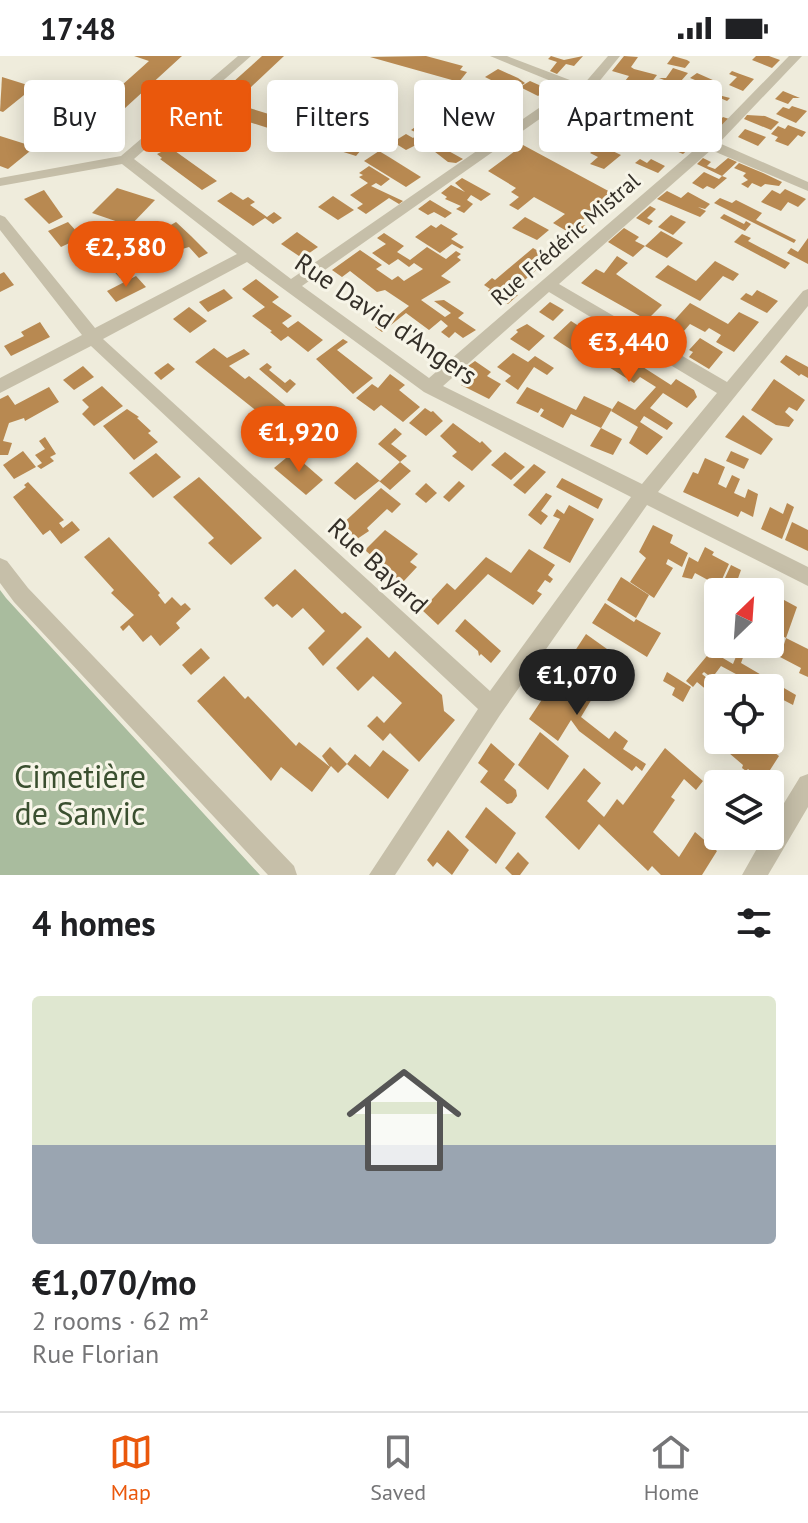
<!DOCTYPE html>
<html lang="en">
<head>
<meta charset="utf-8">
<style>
	body { margin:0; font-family:"PT Sans",sans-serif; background:#f2f2f2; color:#202124; height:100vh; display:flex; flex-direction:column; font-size:30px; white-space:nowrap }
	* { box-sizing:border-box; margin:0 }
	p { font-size:26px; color:#757577 }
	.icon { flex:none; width:44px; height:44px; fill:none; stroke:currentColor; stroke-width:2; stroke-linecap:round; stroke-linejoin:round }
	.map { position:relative; height:819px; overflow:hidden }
	.details { display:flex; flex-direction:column; background:#fff; flex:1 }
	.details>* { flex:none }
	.guide { position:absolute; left:24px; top:24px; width:760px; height:72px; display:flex; gap:16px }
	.needle { width:52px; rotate:25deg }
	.fabs { position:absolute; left:704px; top:522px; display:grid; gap:16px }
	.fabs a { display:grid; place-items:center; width:80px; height:80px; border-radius:8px; background:#fff; box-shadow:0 4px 20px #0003; font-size:40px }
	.price { position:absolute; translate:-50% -68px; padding:0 18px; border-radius:28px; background:#ea580c; color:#fff; font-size:26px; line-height:52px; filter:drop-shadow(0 2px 4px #0008) }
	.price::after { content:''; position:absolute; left:50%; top:48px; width:24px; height:18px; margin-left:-12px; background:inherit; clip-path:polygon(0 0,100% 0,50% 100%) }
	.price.current { background:#222; color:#fff }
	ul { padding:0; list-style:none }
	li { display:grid; align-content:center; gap:16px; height:424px; padding:0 32px }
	li span { display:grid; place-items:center; height:248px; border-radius:8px; color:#555 }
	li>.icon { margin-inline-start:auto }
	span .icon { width:144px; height:144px; fill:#fffc; stroke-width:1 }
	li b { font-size:34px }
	h2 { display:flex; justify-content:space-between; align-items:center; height:96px; padding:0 32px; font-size:34px }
	.tag { padding:0 28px; border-radius:8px; background:#fff; box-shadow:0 4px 20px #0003; font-size:28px; line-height:72px }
	.tag.current { background:#ea580c; color:#fff }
	.status { display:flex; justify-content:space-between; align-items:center; height:56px; padding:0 40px; background:#fff; direction:ltr }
	.status svg { height:22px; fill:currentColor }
	.dock { display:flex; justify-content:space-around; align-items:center; height:112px; border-top:2px solid #e0e0e0; background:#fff; font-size:22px; color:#757577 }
	.dock a { display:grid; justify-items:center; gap:4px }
	.dock .current { color:#ea580c }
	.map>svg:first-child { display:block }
	.green { fill:#a9bc9e }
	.building { fill:#b88951 }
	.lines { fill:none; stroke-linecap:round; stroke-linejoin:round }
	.street { fill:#c6bfa9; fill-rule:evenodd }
	.labels { text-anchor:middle; stroke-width:6; stroke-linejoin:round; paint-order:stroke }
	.far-street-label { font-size:22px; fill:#342f28; stroke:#f7f5e8 }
	.street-label { font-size:26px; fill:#342f28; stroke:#f7f5e8 }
	.near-park-label { font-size:32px; fill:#3a4f2f; stroke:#f7f5e8 }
</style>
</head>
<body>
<div class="status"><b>17:48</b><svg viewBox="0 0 49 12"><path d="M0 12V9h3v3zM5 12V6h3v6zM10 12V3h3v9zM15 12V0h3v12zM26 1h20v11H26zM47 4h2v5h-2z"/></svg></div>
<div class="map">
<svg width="808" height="819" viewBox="0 0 808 819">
	<rect width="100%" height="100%" fill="#efecdc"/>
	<path class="green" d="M0,534L6,542L260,819H0Z"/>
	<g class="building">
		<path d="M134,0H182L89,85L67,78L149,5Z"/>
		<path d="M262,0H284L250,32L232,27Z"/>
		<path d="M426,0L463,10L460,14L467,16L459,26L370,1Z"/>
		<path d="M551,0L564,4L583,0L574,10L566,8L557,18L550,15L557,6L548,3Z"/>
		<path d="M624,0L638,1L631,11L634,13L657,19L651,27L641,24L638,28L625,25L629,20L612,15Z"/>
		<path d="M673,0L687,4L690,6L685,12L667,8Z"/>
		<path d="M756,0H769L780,4L772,12L752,4Z"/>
		<path d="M673,12L688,17L681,25H675L685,28L688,24L692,26L689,29L695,32L700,26L690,22L697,17L715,25L703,35L730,42L727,45L720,42L710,51L690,43L695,38L689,36L682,42L655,35L653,30L660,24L684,34L689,29L685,28L682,31L659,22H666Z"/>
		<path d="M498,13L518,22L525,27L513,35L485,21Z"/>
		<path d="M732,15L740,18L754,23L743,35L729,29L737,21L729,18Z"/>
		<path d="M2,21L34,31L3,56L0,55Z"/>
		<path d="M530,25L548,33L538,40L520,31Z"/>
		<path d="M476,28L488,34L456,51L462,54L452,60L456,62H450L423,80L411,74Z"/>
		<path d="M783,35L800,42H793L788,48L775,43Z"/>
		<path d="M222,36L239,41L233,47L366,88L356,100L221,57L218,61L201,56Z"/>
		<path d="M589,42L601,48L594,53L616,63L606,71L584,61L571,70L550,59L562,50L571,55Z"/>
		<path d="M792,50L807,55L796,67L776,58L783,51L789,53Z"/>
		<path d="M479,51L511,67V69L508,72L495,67L474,54Z"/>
		<path d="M707,55L713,57L709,61L719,65L723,61L729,63L714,78L707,79L690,72Z"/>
		<path d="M747,59L765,60L779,66L771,74L744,63Z"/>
		<path d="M788,69L806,76L802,81L798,79L788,90L775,85L778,81L771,78L778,70L785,73Z"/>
		<path d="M467,71L481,79L459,95L445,87Z"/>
		<path d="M623,71L635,77L620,92L598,82L593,85L590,84L600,75L604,77L609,73L617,76Z"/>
		<path d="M745,73L766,81L758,90L738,81Z"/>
		<path d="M662,74L690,86L692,90L683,98L669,92L670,90L661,85L667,81L658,77Z"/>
		<path d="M406,78L413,82L417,79L424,82L420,85L422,86L406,94L393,86Z"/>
		<path d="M0,80L35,91L8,113L0,110Z"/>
		<path d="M436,88L463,103L456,107L448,106L430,92Z"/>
		<path d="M523,89L614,138L579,167L586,170L575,180L553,167L565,158L534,141L518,154L509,149L519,141L511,136L516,132L488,115Z"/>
		<path d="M600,89L621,99L604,113L590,108L598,101L590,97Z"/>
		<path d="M167,93L172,96L175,95L217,125L202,134L160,103L162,102L157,98Z"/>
		<path d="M379,95L389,101L421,121L406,131L364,105Z"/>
		<path d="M703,102L711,106L707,110L715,113L728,102L737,106L722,120L697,108Z"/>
		<path d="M640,103L647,107L651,103L665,110L658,117L635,107Z"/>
		<path d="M739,107L763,117L782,126L779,130L765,128L761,131L752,127L748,132L741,128L748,124L743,120L746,117L734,112Z"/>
		<path d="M369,110L390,123L381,130L376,127L371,130L403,145L399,148L389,142L366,158L357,152L363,148L350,139L368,127L359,121L363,119L359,117Z"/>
		<path d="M704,116L719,123L722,120L727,122L714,133L707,130L703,133L692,127Z"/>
		<path d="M462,122L491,138L481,145L471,139L467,144L473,148L464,157L456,153L461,150L445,143L447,141L441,137L451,129L465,136L455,127Z"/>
		<path d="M117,132L155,144L130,170L92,157Z"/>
		<path d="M785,133L806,143L798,151L788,146L781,155L761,146L772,134L780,138Z"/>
		<path d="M44,134L63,161L49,168L24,143Z"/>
		<path d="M667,135L681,142L688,136L710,148L705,153L698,151L706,155L700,161L657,143Z"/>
		<path d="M231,136L243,144L248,141L255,146L250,149L267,161L274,156L282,162L273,168L265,162L253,170L217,145Z"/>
		<path d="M333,140L354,154L338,164L318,151Z"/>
		<path d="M720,142L732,147L736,144L762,157L756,164L796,184L794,187L714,147Z"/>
		<path d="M430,144L452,157L445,162L434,156L428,159L418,153Z"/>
		<path d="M650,150L656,153L647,162L653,165L649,169L636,162Z"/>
		<path d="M724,158L744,168L746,165L751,168L745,175L720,162Z"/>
		<path d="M671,159L686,166L673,179L658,171Z"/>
		<path d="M525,161L549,174L537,184L512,172Z"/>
		<path d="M68,166L78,177L74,178L78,183L61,191L48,175Z"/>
		<path d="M176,166L191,180L208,197L199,202L189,191L179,194L174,189L176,188L162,174Z"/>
		<path d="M441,168L458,178L451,183L464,191L461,193L452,188L440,197L415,181L431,169L436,172Z"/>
		<path d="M624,172L639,181L635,185L645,190L633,201L608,186Z"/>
		<path d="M661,175L683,187L667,202L645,190Z"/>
		<path d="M297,176L318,191L302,202L281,188Z"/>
		<path d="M384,177L404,190L397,196L410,204L427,191L446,203L456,195L461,198L457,201L461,204L441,220L451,226L421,244L445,261L451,257L434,245L444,244L464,257L458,262L476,274L463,282L455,276L449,282L441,276L448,270L441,264L429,274L406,257L382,276L375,271L388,261L392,264L409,250L385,234L377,236L350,215L342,221L332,214L360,194L382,209L376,213L392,224L398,220L404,225L423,213L414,207L409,211L398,203L389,209L372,197L386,188L377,182Z"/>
		<path d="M742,178L751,182L748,185L790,207L785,213L734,186Z"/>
		<path d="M808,182V208L787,197L791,192L798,196Z"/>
		<path d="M533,192L550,202L512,235L518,239L508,248L488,235L490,233L484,229L492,222L495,224Z"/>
		<path d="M124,195L139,212L120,222L104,205Z"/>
		<path d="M617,200L628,207L616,218L662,249L647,264L581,227L596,213L604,217Z"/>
		<path d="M715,205L739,218L733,225L723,220L700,245L655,221L668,209L696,225Z"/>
		<path d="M4,216L14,229L0,236V218Z"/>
		<path d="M136,220L146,231L116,246L107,235Z"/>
		<path d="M256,223L279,241L272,246L292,260L282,267L288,272L298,265L323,284L308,296L288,280L281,285L270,276L272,275L252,260L265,251L242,233Z"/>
		<path d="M224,233L233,242L208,256L199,246Z"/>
		<path d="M757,234L778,245L767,257L740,243L746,237L752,240Z"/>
		<path d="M550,246L564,254L553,265L539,256Z"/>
		<path d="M690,247L728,268L739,256L759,266L734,296L716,286L721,279L709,272L705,276L690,268L683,276L670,269Z"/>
		<path d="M189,251L207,265L190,277L173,263Z"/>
		<path d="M571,265L671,329L676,323L694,334L697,341L687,352L663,337L650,352L673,367L667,374L644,360L640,366L663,381L647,399L629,387L638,371L611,355L618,345L635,354L656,331L640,321L634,327L585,296L581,300L553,282Z"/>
		<path d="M40,266L50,281L11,300L4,290L24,280L21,276Z"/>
		<path d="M527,268L545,280L529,295L510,283L518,276L516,274Z"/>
		<path d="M700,282L723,296L709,313L689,301L693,296L689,294Z"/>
		<path d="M343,283L348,286L337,294L373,322L353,338L316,303Z"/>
		<path d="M214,292L227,302L244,293L250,298L229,310L245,323L249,320L287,351L269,366L262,360L259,363L256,360L259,357L195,306Z"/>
		<path d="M513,297L528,306L535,300L554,312L547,319L534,311L518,334L505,325L511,320L497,311Z"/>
		<path d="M786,299L808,311V322L801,318L799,320L780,306Z"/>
		<path d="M475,305L491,316L487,320L501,328L489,343L461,329L474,313L468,310Z"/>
		<path d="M168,307L175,313L161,324L154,317Z"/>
		<path d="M267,307L272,311L269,314L285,327L290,323L296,328L287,337L259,313Z"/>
		<path d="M83,310L94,321L74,334L63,324Z"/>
		<path d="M390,318L405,329L399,334L420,351L403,366L381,349L374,355L356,342L372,328L378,332Z"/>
		<path d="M774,323L805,344L797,355L789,351L785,356L794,364L789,371L776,369L751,354Z"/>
		<path d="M102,330L123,350L94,370L82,358L89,351L82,344Z"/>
		<path d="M49,331L59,346L25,365L24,362L9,367L3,385L12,387L8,399H0V343L8,339L15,349Z"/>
		<path d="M527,331L576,354L584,340L612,353L601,372L571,358L563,372L540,360L544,354L541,352L538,357L516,347Z"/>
		<path d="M425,352L431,356L433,355L443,365L426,380L409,367Z"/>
		<path d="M127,353L139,361L137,362L151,375L148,377L158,386L134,404L103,370Z"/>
		<path d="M320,356L325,360L287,392L280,386L273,392L265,385L290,364L302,370Z"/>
		<path d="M743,359L773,383L761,399L725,381Z"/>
		<path d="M453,367L480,387L482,385L492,395L472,415L452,400L457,396L440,380Z"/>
		<path d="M395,372L402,378L391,388L407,400L400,406L378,388Z"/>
		<path d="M601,372L622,383L613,399L590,390Z"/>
		<path d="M45,381L56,398L50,401L54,405L41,413L37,410L42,407L35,399L45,393L39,385Z"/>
		<path d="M23,395L36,411L14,423L3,409Z"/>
		<path d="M731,395L749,403L744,413L726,405Z"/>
		<path d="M505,396L525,411L511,424L491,409Z"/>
		<path d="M156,397L181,421L153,442L129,417Z"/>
		<path d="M292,397L323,424L306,439L274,412Z"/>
		<path d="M705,402L725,411L718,428L726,432L732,419L740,423L734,437L745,442L748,433L758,438L753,461L741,455L738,461L683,436L693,416L698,418Z"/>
		<path d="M357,406L380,425L400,406L411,415L390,434L379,425L355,444L334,427Z"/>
		<path d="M534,408L546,416L525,438L513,429Z"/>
		<path d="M199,421L262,482L231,509L208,487L214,482L173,441Z"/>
		<path d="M562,422L603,443L598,453L556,431Z"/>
		<path d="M459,425L465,430L449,446L443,441Z"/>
		<path d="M28,426L64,464L59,467L63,472L72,465L80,474L61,488L50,474L43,479L13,441L26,431L24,429Z"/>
		<path d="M426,427L437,437L426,447L415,438Z"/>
		<path d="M381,432L401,448L392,457L387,453L367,472L369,475L354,485L339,471Z"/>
		<path d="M546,437L552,440L541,455L548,460L541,469L528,459Z"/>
		<path d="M787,447L794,451L782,483L761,473L770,451L783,458Z"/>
		<path d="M569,449L594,463L570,507L543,492L560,463L553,460L557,453L564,458Z"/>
		<path d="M792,466L808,474V495L785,484Z"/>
		<path d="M653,469L673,479L670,487L688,497L682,511L668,503L666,508L673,512L654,542L630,526L646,502L639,496Z"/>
		<path d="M385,474L418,498L410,506L417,511L402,527L365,494Z"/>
		<path d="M109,481L160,537L158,539L165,548L172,541L181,550L185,547L191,553L176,567L180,572L160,590L151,579L143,586L129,569L123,575L120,571L134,559L111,537L114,534L84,501Z"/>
		<path d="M705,491L714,496L712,499L729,508L719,530L695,517L692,523L682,521L689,501L698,506Z"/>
		<path d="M529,493L555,509L548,519L553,523L550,527L545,524L537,535L542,538L533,549L488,518L438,569L422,554L447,527L455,534L486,501L511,517Z"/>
		<path d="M731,509L741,514L736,528L725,522Z"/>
		<path d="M295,513L342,558L345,556L362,571L323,610L308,592L325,575L303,552L292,562L277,548L273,551L264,542Z"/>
		<path d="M621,521L649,539L636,562L607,544Z"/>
		<path d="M765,525L776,531L773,538L797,551L786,582L774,575L778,563L770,559V536H761Z"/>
		<path d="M605,547L634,566L636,563L661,577L647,601L592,567Z"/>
		<path d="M465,563L501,595L491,607L481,598L479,600L478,595L455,575Z"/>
		<path d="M586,578L607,593L592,616L571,601Z"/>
		<path d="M367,581L389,602L395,595L442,639L444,655L455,664L419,706L390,677L383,685L367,670L377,660L384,667L402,647L373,620L358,635L336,612Z"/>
		<path d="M786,582L808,593V621L799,617L801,612L780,601Z"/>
		<path d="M741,588H748L741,607L796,639L793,649L770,637V632H742L747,624L721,610L712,622L704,616L702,618L718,631L714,640L697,626L693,631L686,625L711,595L733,608Z"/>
		<path d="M201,592L210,602L191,619L182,609Z"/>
		<path d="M563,612L596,636L581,661L609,683L615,675L628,685L623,693L646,708L642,715L636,710L632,715L579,675L571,664L558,685L529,663L541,645L542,637L547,636Z"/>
		<path d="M667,616L691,631L683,646L672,639L675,632L663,625Z"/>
		<path d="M224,620L245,643L248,640L296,690L299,686L330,711L322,700L330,691L347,708L355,698L370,711L383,694L409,714L388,743L347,708L338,717L331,710L312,736L281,711L271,725L197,645Z"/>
		<path d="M770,642L781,651L775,660L779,663L770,668Z"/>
		<path d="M540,676L569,700L548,734L518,709Z"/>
		<path d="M737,684H759L779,700L763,725L748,713L746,715L742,712L743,709L729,697Z"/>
		<path d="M491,687L515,708L504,724L516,734L517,740L512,747L507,748L480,726L488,715L478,707Z"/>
		<path d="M665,692L703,725L696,734L684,723L671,741L675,744L653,776L679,801L695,776L717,795L702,819H661L652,810L648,815L599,768L579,794L545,761L584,712L601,727L587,745L604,761L617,743L623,749Z"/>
		<path d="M711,731L718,737V757L706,746Z"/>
		<path d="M486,751L516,777L496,808L465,781Z"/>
		<path d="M448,774L469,794L452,819L437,806L433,811L427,804Z"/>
		<path d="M518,796L529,807L520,819H512L505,812Z"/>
	</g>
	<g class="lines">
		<g class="street">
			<path d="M238,0H251L134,103L291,223L568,32L490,0H507L583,29L608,0H620L593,33L708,83L789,0H802L719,87L808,126V135L711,94L559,228L727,326L803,235L808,233V250L658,436L808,511V530L647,449L500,659L395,819H369L478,653L91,290L0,337V322L82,279L0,174V159L5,161L95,272L237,198L122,108L0,130V122L121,100ZM578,36L700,89L429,322L302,230ZM247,206L424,336L631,441L490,635L103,283ZM549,236L717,337L642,428L443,330Z"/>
			<path d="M0,502L7,505L28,532L294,810L297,819H268L14,546L0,527Z"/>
			<path d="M808,718V751L768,819H742L764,780H770V770L800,721Z"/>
		</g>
	</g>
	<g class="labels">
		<g class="far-street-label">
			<text transform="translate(565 183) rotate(-41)" y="8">Rue Frédéric Mistral</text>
		</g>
		<g class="street-label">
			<text transform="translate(386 263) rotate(34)" y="9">Rue David d'Angers</text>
			<text transform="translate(378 510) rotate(43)" y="9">Rue Bayard</text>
		</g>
		<g class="near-park-label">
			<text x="80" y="732">Cimetière<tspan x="80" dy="37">de Sanvic</tspan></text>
		</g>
	</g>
</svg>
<div class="fabs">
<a><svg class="needle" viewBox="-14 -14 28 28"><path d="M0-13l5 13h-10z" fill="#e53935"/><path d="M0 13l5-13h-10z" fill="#757577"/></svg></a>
<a><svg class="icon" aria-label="locate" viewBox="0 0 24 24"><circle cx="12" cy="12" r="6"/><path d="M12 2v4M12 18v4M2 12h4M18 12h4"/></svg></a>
<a><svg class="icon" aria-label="layers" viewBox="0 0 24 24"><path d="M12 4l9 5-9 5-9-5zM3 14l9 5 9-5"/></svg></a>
</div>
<b class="price" style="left:126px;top:233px">€2,380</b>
<b class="price" style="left:629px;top:328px">€3,440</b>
<b class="price" style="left:299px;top:418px">€1,920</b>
<b class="price current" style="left:577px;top:661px">€1,070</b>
<div class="guide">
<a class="tag">Buy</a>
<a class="tag current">Rent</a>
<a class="tag">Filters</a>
<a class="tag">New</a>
<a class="tag">Apartment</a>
</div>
</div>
<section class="details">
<h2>4 homes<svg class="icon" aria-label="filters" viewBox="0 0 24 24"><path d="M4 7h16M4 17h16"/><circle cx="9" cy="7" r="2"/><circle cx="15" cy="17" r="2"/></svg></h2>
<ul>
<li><span style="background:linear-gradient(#dfe7d0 60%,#9aa5b1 0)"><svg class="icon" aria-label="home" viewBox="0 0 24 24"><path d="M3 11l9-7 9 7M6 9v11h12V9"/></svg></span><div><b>€1,070/mo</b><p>2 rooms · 62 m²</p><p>Rue Florian</p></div></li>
</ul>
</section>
<nav class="dock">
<a class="current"><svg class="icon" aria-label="map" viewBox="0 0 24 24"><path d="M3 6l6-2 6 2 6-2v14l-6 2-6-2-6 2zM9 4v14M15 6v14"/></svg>Map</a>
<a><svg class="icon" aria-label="saved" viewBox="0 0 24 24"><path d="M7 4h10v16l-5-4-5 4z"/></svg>Saved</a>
<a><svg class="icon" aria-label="home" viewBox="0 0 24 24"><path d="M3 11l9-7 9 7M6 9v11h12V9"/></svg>Home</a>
</nav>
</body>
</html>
